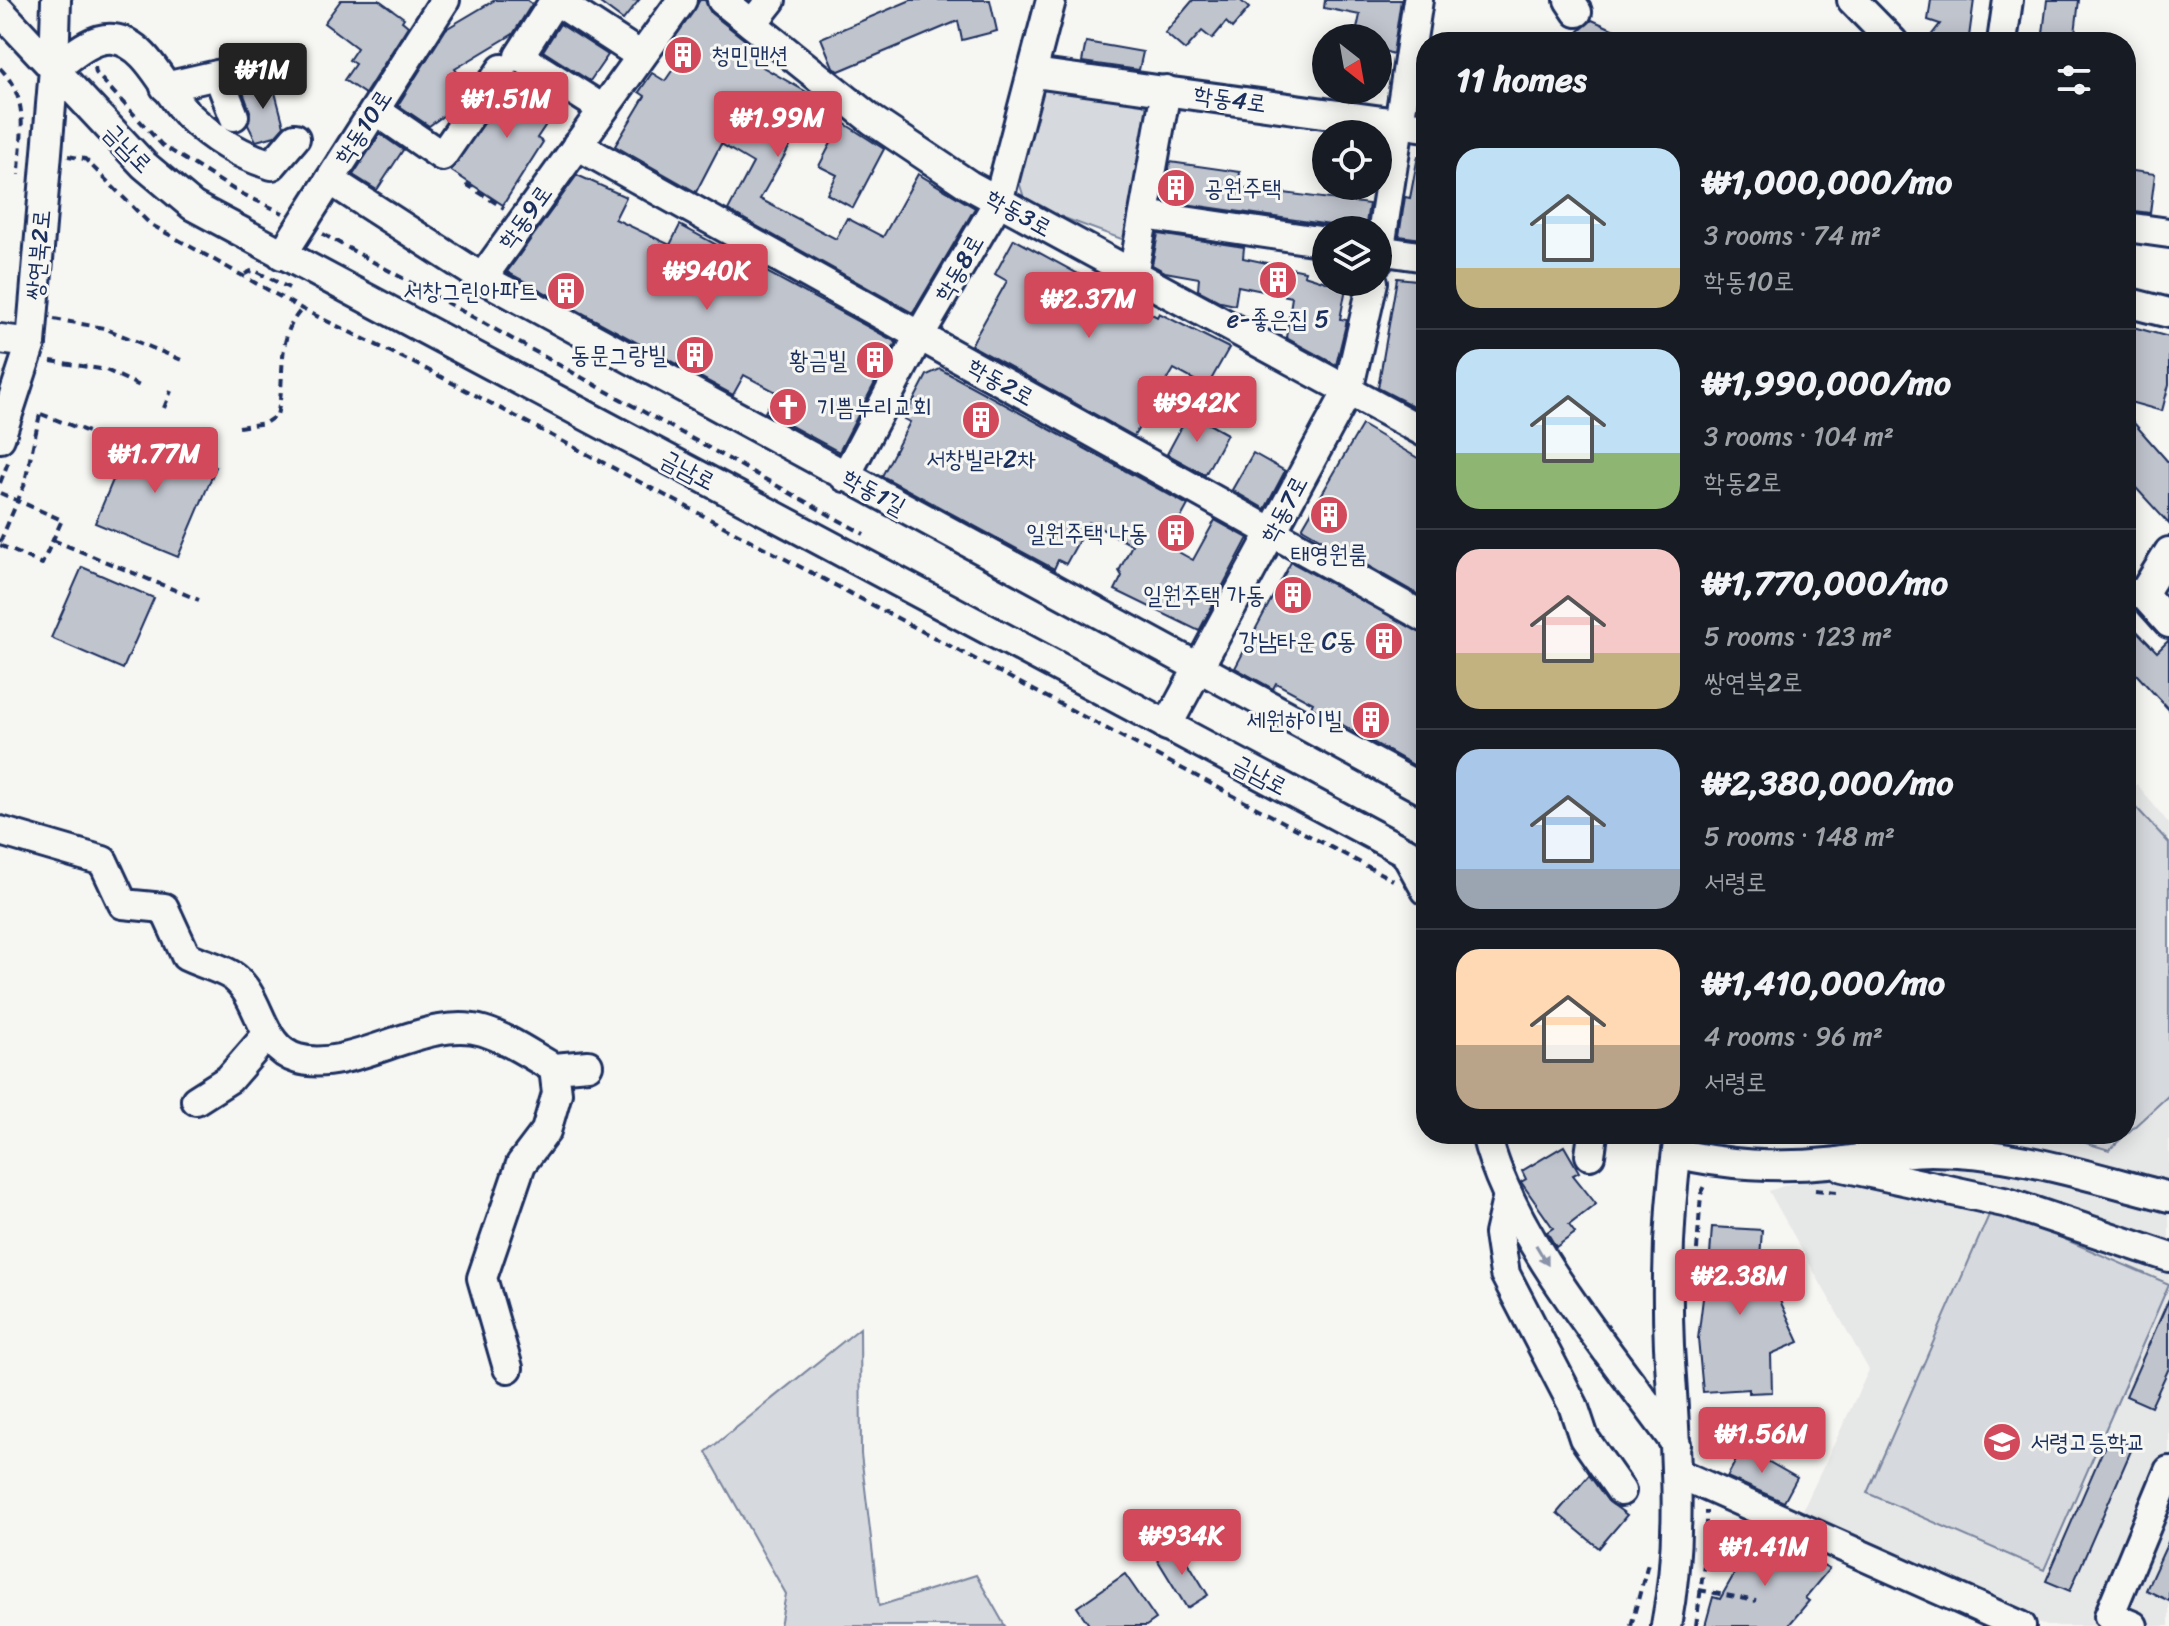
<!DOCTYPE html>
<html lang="en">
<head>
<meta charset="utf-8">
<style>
	body { margin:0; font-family:Sriracha,"Poor Story",sans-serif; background:#20242c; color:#f1f3f6; height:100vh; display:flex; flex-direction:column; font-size:30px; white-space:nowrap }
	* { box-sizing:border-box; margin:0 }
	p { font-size:26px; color:#9ea1a6 }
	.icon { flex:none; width:44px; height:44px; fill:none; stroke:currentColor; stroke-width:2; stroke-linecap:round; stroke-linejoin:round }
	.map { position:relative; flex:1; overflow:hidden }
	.panel { position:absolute; left:1416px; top:32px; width:720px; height:1112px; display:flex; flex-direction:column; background:#171b24; border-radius:32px; box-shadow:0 4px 20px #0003 }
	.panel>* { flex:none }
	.needle { width:52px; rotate:149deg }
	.buttons { position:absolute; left:1312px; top:24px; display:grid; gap:16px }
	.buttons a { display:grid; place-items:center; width:80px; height:80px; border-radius:50%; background:#171b24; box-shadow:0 4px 20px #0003; font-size:40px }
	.price { position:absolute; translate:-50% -68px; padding:0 18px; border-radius:8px; background:#d1495b; color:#fff; font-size:26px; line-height:52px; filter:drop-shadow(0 2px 4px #0008) }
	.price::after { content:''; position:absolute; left:50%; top:48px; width:24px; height:18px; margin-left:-12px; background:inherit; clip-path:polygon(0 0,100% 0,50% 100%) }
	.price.current { background:#222; color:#fff }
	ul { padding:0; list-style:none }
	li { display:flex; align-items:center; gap:24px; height:200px; padding:0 40px }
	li+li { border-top:2px solid #363941 }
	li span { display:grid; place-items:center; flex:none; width:224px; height:160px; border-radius:24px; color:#555 }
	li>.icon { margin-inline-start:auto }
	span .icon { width:96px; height:96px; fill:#fffc; stroke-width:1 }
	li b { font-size:34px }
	h2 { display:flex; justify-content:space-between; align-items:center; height:96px; padding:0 40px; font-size:34px }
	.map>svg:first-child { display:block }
	.built { fill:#e6e7e7 }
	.green { fill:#d6d9dd; stroke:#78849e; stroke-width:2 }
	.building { fill:#c0c4cd; stroke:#1b2f5e; stroke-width:2 }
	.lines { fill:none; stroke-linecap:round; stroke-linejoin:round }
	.minor-casing { stroke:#1b2f5e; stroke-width:34 }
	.path { stroke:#1b2f5e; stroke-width:4; stroke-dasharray:8 6; stroke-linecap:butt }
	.minor { stroke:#f6f6f2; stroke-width:28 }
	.oneway { fill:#8892a8 }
	.labels { text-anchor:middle; stroke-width:6; stroke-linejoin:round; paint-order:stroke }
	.poi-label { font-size:24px; fill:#1b2f5e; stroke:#f6f6f2; text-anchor:end }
	.street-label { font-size:24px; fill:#1b2f5e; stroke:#f6f6f2 }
</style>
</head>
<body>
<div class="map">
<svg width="2169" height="1626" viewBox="0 0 2169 1626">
	<rect width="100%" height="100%" fill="#f6f6f2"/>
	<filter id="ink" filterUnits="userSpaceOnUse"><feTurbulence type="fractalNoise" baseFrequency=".0125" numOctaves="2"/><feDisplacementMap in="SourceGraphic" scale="16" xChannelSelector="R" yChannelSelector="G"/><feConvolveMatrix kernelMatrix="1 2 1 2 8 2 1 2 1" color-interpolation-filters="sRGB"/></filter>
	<g filter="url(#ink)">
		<path class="built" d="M2137,784L2169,824V1626H2047L1801,1514L1869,1370L1769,1191L1886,1151L1880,1134H2126V793Z"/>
		<g class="green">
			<path d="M1044,85L1139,101L1155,114L1135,244L1026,204L1018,179Z"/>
			<path d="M2134,805L2169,843V1095L2109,1150L2056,1134H2126V812Z"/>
			<path d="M1992,1208L2169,1284L2044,1570L1867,1493Z"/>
			<path d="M860,1328L861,1454L879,1606L976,1575L1005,1626H780L786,1594L706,1452Z"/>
		</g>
		<g class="building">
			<path d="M341,0H379L404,18L402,21L408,26L365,94L344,80L355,64L349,60L357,48L324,23Z"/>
			<path d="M495,0H527L532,4L513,34L455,69L468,88L454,108L429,126L398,105L446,29Z"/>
			<path d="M596,0H639L623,20Z"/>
			<path d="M700,0H705L711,13L768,58L763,67L817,98L760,199L836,239L847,218L883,237L918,174L975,208L913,313L728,210L753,163L721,144L696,192L615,146L645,96L639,92L652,73L665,81L678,62L665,52Z"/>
			<path d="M911,0H990L997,31L962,40L958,21L839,71L833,67L821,38Z"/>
			<path d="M1193,0H1240L1249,8L1232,28L1226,22L1212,39L1202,31L1185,50L1165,33Z"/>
			<path d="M1325,0H1401L1393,54L1378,49V38H1355L1360,15L1324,8Z"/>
			<path d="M1931,0H1974L1969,37L1955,36L1957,42H1926L1940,24L1928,20Z"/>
			<path d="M2047,0H2079L2074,42H2042Z"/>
			<path d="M1592,20L1642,42H1601L1578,32Z"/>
			<path d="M560,24L608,55L590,81L543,51Z"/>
			<path d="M1086,42L1143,52L1139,70L1082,62Z"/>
			<path d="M517,75L561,102L537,138L543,142L503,205L450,170Z"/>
			<path d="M272,81L284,126L275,136L256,141L248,125L250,111L242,89Z"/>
			<path d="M842,122L884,149L853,208L827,194L837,175L819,166Z"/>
			<path d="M380,134L403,150L377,190L353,175Z"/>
			<path d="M1418,156L1426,157V218L1422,239L1399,236L1405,197L1410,198Z"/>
			<path d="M1170,162L1240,172L1238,187L1369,204L1365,230L1164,201Z"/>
			<path d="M2126,170L2155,174L2150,213L2126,210Z"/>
			<path d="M577,175L626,197L615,219L670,245L680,225L896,342L839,452L765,412L776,392L744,375L733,395L507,272Z"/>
			<path d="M1158,234L1244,247L1243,258L1305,271L1304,275L1326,282L1347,283L1340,319L1347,320L1336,365L1286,338L1292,297L1238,286L1235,305L1221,302L1198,290L1199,278L1165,272L1152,265Z"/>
			<path d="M1014,239L1157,317L1159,313L1229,348L1207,387L1174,369L1134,436L971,345L1007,281L995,274Z"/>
			<path d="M1397,278L1426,281V409L1415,407L1378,388Z"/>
			<path d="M2126,325L2169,337V384L2162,411L2126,401Z"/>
			<path d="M940,369L1188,505L1166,545L1193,560L1215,520L1248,538L1199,631L1115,590L1122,576L1119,571L1132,545L1089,522L1066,564L1058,560L1054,569L882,476L910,422L904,419L927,375Z"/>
			<path d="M1189,413L1227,434L1205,475L1167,454Z"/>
			<path d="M2126,414L2169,463V524L2126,477Z"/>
			<path d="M1362,425L1426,463V599L1302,528Z"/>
			<path d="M133,432L216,467L178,557L95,523Z"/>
			<path d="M1253,453L1285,471L1265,509L1232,490Z"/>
			<path d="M1291,562L1426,635V772L1311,707L1313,703L1276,683L1273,689L1235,668Z"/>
			<path d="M82,567L154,598L123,669L51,638Z"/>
			<path d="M2126,620L2157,652L2169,640V710L2126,663Z"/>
			<path d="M1564,1146L1579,1172L1573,1175L1596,1204L1569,1225L1575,1233L1556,1247L1547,1232L1553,1228L1521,1182L1526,1179L1522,1171Z"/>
			<path d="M1712,1227L1762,1230L1758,1287L1771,1281L1799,1342L1771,1354L1772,1392L1749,1393V1389L1703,1392L1698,1339L1705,1282L1708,1283Z"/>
			<path d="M2169,1299V1368L2151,1407L2126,1396Z"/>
			<path d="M2109,1436L2133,1446L2070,1591L2046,1581Z"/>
			<path d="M1743,1447L1797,1478L1784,1502L1727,1477Z"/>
			<path d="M1589,1475L1608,1501L1627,1515L1599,1548L1557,1513Z"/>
			<path d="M1740,1538L1781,1557L1789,1548L1829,1569L1805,1598L1809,1601L1788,1626H1705L1713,1597L1720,1599L1741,1562L1731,1557Z"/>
			<path d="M2169,1540V1601L2146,1590Z"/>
			<path d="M1178,1546L1208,1595L1187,1608L1157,1559Z"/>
			<path d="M1125,1574L1156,1619L1146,1626H1090L1077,1607Z"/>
		</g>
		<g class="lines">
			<g class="minor-casing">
				<g id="minor">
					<path d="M722,0L872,120L969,185L1426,433"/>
					<path d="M1569,0L1577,12"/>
					<path d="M1852,0L1893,42"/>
					<path d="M0,11L144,165L193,206L1426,863"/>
					<path d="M752,24L771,0"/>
					<path d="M2002,42L2008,0"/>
					<path d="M54,69C71,57 91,37 113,39C147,42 165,92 188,115C213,139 239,155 272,165L295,138"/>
					<path d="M1034,73L1426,127"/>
					<path d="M218,75L234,116"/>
					<path d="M165,87L248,68"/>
					<path d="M603,109L519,56L555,0L641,56"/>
					<path d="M375,110L442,156L502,69"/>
					<path d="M577,145L1426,618"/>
					<path d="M330,180L482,278L1426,791"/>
					<path d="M1144,215L1326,242"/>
					<path d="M2126,227L2169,233"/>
					<path d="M1378,250L1426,257"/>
					<path d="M282,255L445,0"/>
					<path d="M1378,261L1418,0"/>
					<path d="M1133,275L1166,90"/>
					<path d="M482,278L682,0"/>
					<path d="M2126,302L2169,313"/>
					<path d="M0,339L31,343"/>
					<path d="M0,438L31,343L54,69L56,0"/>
					<path d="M845,477L919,336L998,202L1051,0"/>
					<path d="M2126,594H2143L2169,623"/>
					<path d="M2143,594L2169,552"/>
					<path d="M1167,726L1348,391L1373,282"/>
					<path d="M0,831L103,861L123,904L164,908L186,956C200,963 218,967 231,975C262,995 258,1048 298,1059C352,1074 425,1014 483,1031C507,1038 532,1056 554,1068L557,1093L546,1131L521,1164L482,1278L508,1368"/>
					<path d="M1405,852L1426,890"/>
					<path d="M554,1068L588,1065"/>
					<path d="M196,1100L229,1079L267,1035"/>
					<path d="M1486,1134C1510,1237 1614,1357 1676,1444"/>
					<path d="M1677,1153C1722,1165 1781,1168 1828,1163C1863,1159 1896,1151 1931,1151C2013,1151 2090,1177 2169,1197"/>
					<path d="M1590,1155L1593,1134"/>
					<path d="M1843,1167L2008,1203L2169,1257"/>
					<path d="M1508,1195L1499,1234L1505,1274L1573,1405L1584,1438L1621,1491"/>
					<path d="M1677,1473L2021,1626"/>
					<path d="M1666,1626C1684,1533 1675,1441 1669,1347C1666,1277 1669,1204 1679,1135"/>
					<path d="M2133,1626L2109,1616L2169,1471"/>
				</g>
			</g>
			<g class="path">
				<path d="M95,67L96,73L162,145L236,191L283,213"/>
				<path d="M0,68C31,101 20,132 19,175"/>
				<path d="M68,156L85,159L150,224L302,309L424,368L1393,880"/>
				<path d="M466,184L504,208"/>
				<path d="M323,234L864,534"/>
				<path d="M245,274L253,270L289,288"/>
				<path d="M54,319L104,328L184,361"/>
				<path d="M51,361L106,370L144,388"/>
				<path d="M164,408L171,391"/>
				<path d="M41,414L112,441"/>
				<path d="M239,427L265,423L277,415C287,378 274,339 302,309"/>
				<path d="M0,483L9,460"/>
				<path d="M0,493L62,520L42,564L0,545"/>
				<path d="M53,540L199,600"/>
				<path d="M0,542L24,486L40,414"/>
				<path d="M1815,1190L1838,1192"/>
				<path d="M1694,1292L1701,1194L1707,1182"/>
				<path d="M1699,1590L1756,1601"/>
				<path d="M1631,1626L1648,1563"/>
				<path d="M1696,1626L1706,1548V1511"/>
			</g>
			<use href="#minor" class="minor"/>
		</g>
		<defs><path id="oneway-solid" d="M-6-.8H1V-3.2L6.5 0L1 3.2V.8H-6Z" transform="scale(2)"/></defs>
		<use class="oneway" href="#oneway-solid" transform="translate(1542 1255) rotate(59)"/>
	</g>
	<defs>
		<g id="building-disc" transform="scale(2)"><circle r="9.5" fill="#d1495b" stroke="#f6f6f2"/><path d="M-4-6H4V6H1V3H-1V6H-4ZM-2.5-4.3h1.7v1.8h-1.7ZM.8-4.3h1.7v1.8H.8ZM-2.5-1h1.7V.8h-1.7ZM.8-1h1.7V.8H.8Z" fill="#fff"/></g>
		<g id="church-disc" transform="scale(2)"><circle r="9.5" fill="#d1495b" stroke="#f6f6f2"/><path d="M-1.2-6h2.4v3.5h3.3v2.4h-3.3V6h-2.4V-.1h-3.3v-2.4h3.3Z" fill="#fff"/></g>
		<g id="school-disc" transform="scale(2)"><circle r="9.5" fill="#d1495b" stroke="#f6f6f2"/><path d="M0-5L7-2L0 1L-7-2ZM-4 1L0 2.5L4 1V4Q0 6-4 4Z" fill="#fff"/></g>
	</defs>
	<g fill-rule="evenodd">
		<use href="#building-disc" x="683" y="55"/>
		<use href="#building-disc" x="1176" y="188"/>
		<use href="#building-disc" x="1278" y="280"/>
		<use href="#building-disc" x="566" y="291"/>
		<use href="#building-disc" x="695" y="355"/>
		<use href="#building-disc" x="875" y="360"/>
		<use href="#church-disc" x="788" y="407"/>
		<use href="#building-disc" x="981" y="420"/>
		<use href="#building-disc" x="1329" y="515"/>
		<use href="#building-disc" x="1176" y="533"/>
		<use href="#building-disc" x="1293" y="595"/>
		<use href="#building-disc" x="1384" y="641"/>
		<use href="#building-disc" x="1371" y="720"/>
		<use href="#school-disc" x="2002" y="1442"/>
	</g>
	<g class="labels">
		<g class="poi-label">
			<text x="711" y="63" text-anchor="start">청민맨션</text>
			<text x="1204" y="196" text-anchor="start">공원주택</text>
			<text x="538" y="299">서창그린아파트</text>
			<text x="1278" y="327" text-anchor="middle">e-좋은집 5</text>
			<text x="667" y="363">동문그랑빌</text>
			<text x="847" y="368">황금빌</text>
			<text x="816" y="415" text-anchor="start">기쁨누리교회</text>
			<text x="981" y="467" text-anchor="middle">서창빌라2차</text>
			<text x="1148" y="541">일원주택 나동</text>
			<text x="1329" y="562" text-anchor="middle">태영원룸</text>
			<text x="1265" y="603">일원주택 가동</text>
			<text x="1356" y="649">강남타운 C동</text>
			<text x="1343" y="728">세원하이빌</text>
			<text x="2030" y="1450" text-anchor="start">서령고등학교</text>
		</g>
		<g class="street-label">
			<text transform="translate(1230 99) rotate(8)" y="8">학동4로</text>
			<text transform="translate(363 127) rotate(-57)" y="8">학동10로</text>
			<text transform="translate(128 148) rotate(46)" y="8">금남로</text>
			<text transform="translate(1019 213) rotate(29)" y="8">학동3로</text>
			<text transform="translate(525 217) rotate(-54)" y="8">학동9로</text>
			<text transform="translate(38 255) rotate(-85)" y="8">쌍연북2로</text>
			<text transform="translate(959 268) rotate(-60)" y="8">학동8로</text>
			<text transform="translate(1001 382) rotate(29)" y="8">학동2로</text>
			<text transform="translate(688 470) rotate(28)" y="8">금남로</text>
			<text transform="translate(874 492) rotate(29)" y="8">학동1길</text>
			<text transform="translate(1284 509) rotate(-62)" y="8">학동7로</text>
			<text transform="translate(1260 775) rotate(28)" y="8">금남로</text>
		</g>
	</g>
</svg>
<div class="buttons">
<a><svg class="needle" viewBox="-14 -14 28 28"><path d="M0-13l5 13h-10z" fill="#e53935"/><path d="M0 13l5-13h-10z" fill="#9ea1a6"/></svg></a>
<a><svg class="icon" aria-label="locate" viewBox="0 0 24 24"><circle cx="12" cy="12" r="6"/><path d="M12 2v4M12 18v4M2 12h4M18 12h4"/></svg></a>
<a><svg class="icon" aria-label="layers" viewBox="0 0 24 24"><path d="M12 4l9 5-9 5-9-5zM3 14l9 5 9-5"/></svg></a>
</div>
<b class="price current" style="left:263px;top:111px">₩1M</b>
<b class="price" style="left:507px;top:140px">₩1.51M</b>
<b class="price" style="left:778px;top:159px">₩1.99M</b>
<b class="price" style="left:707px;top:312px">₩940K</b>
<b class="price" style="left:1089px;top:340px">₩2.37M</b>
<b class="price" style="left:1197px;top:444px">₩942K</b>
<b class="price" style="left:155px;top:495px">₩1.77M</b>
<b class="price" style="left:1740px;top:1317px">₩2.38M</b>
<b class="price" style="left:1762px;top:1475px">₩1.56M</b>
<b class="price" style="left:1182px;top:1577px">₩934K</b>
<b class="price" style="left:1765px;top:1588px">₩1.41M</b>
<section class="panel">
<h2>11 homes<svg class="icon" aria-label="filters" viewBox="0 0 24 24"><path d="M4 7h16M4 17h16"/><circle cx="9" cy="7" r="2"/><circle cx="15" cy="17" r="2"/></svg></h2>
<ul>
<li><span style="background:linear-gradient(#bfe0f5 75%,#c2b280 0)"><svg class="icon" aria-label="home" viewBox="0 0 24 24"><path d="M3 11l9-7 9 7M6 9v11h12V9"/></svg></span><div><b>₩1,000,000/mo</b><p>3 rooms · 74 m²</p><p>학동10로</p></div></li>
<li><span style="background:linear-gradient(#bfe0f5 65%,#8fb573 0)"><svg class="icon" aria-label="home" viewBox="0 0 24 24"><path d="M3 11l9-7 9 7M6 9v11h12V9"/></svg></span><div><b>₩1,990,000/mo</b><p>3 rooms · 104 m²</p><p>학동2로</p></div></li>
<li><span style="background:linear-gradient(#f6c9c9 65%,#c2b280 0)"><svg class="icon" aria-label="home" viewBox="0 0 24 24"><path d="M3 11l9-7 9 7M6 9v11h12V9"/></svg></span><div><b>₩1,770,000/mo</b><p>5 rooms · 123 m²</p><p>쌍연북2로</p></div></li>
<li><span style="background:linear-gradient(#a9c7e8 75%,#9aa5b1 0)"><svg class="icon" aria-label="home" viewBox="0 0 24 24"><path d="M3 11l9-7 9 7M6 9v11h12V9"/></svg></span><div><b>₩2,380,000/mo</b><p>5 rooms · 148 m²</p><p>서령로</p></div></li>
<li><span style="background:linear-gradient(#ffd9b3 60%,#b9a48a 0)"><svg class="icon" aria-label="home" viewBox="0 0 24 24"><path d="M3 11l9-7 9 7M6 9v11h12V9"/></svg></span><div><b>₩1,410,000/mo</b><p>4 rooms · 96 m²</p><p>서령로</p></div></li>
</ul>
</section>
</div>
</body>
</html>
